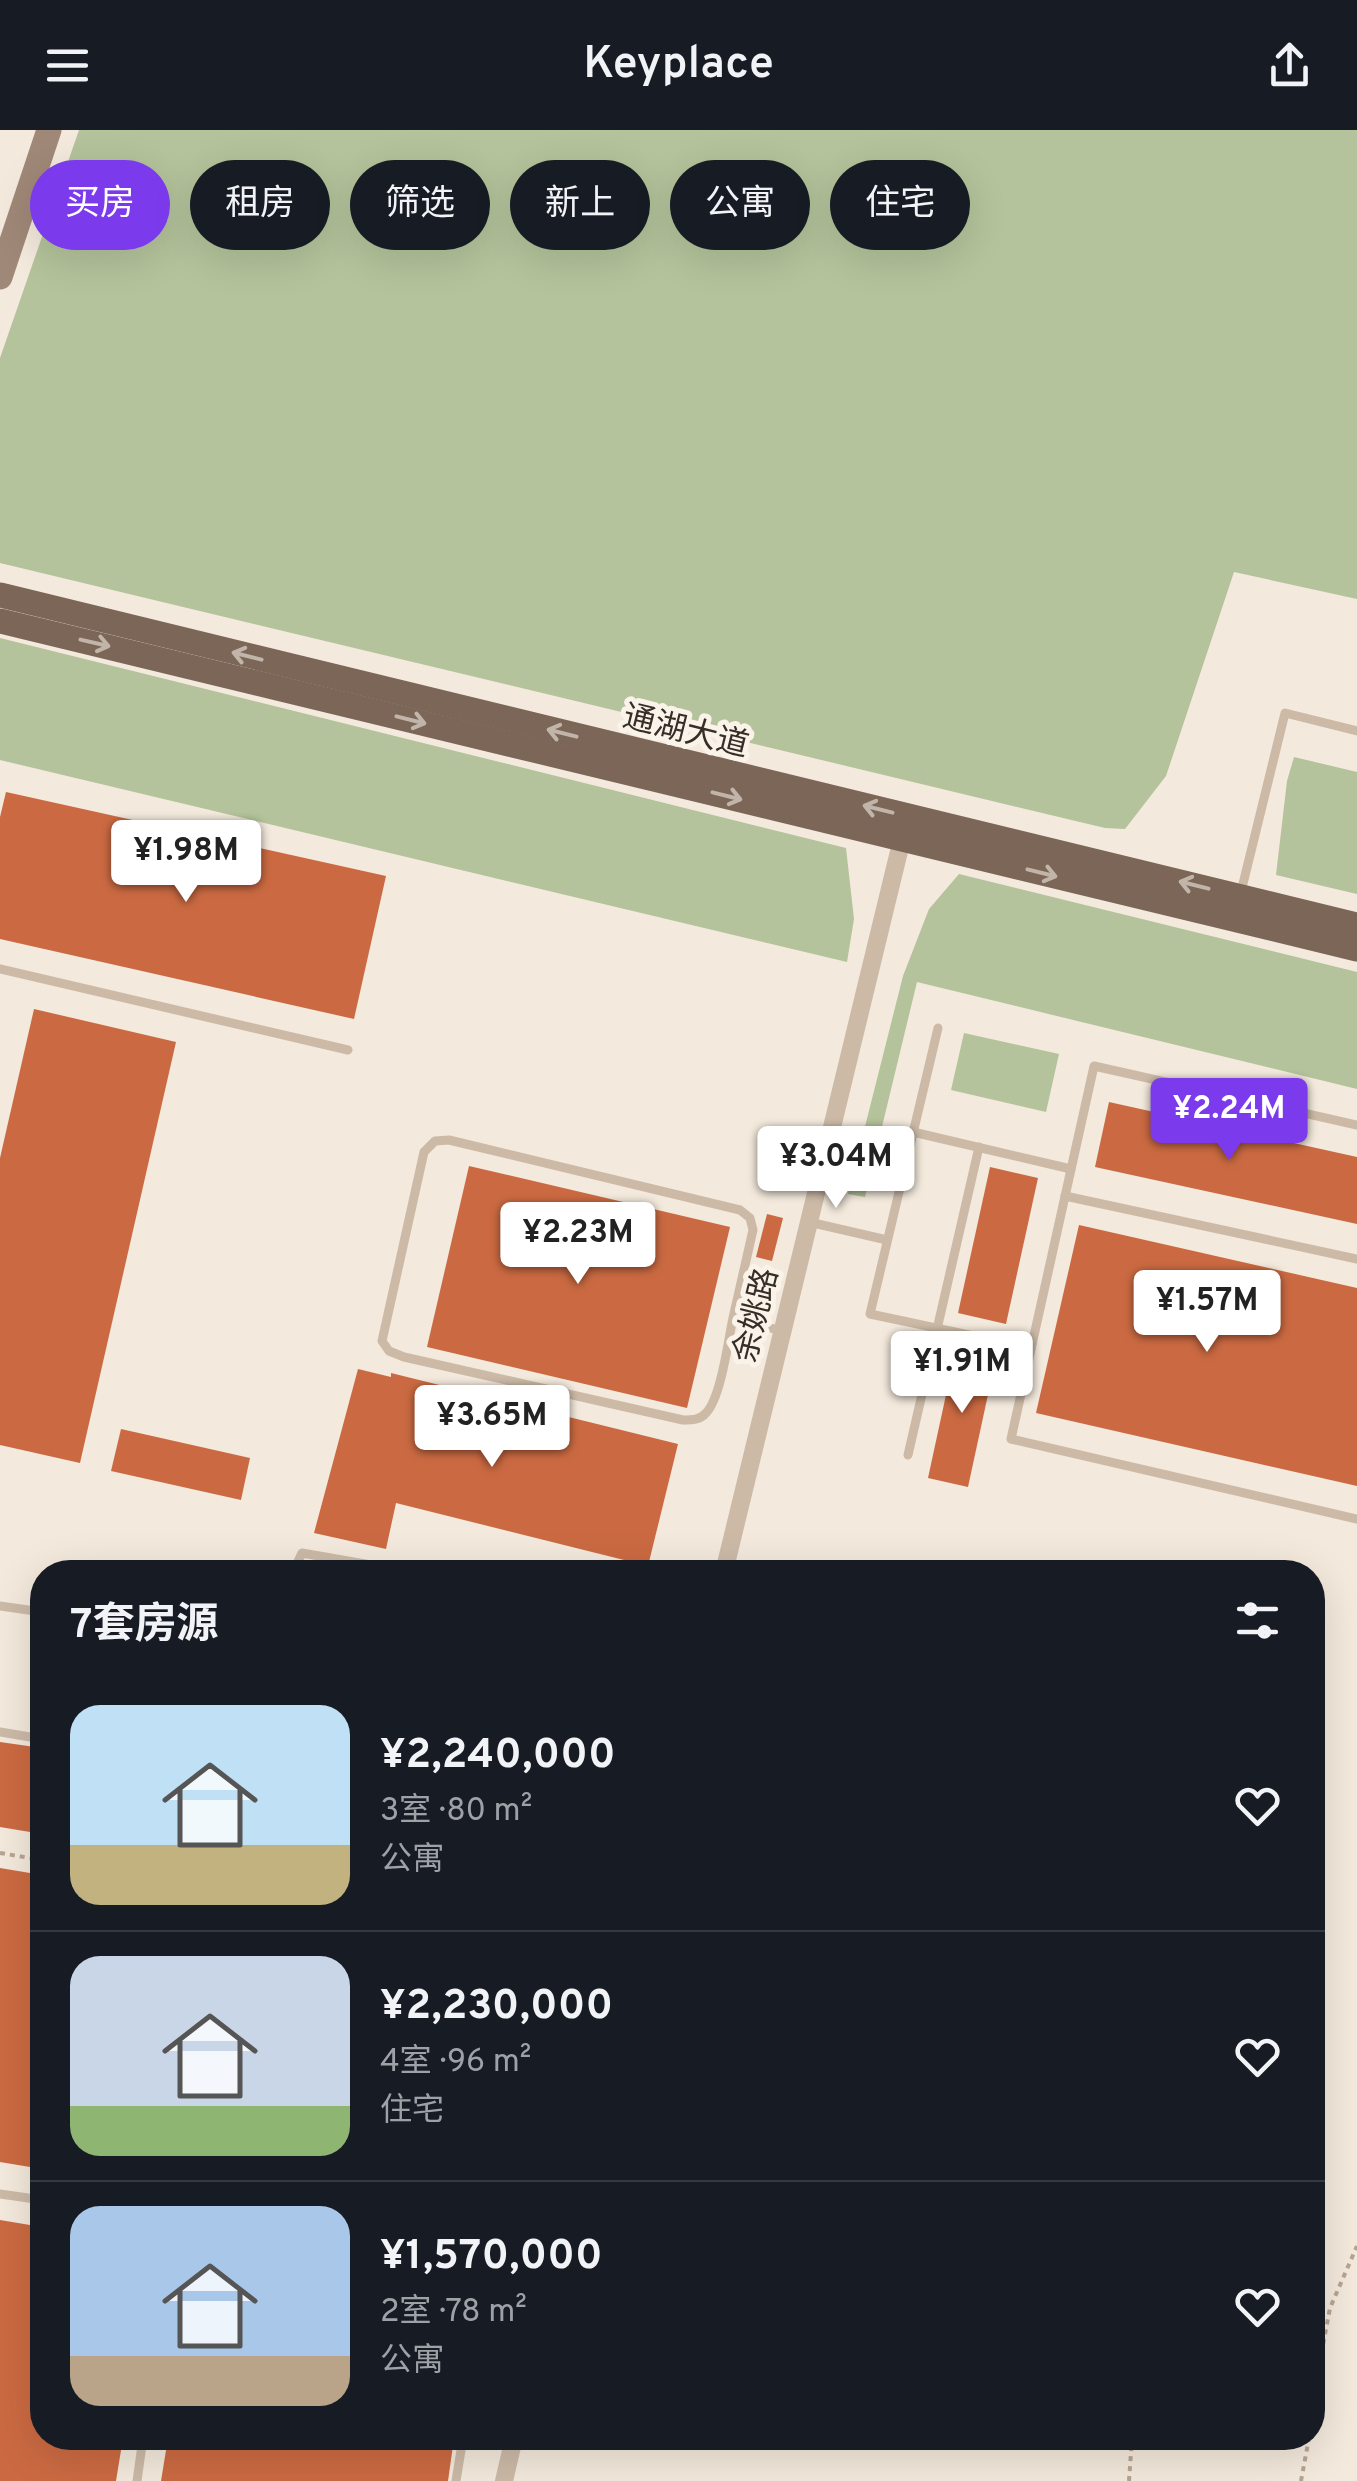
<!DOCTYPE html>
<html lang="zh">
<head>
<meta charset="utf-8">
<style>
	body { margin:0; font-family:Overpass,"Noto Sans SC",sans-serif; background:#20242c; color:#f1f3f6; height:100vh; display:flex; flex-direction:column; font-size:38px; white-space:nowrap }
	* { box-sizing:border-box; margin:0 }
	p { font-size:32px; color:#9ea1a6 }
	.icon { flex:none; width:55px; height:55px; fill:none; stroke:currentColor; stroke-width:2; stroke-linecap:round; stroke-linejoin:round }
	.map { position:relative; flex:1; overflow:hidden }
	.sheet { position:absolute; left:30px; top:1430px; width:1295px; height:890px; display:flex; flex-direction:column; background:#171b24; border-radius:40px; box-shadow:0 10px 40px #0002 }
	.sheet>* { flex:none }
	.guide { position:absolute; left:30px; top:30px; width:1298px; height:90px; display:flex; gap:20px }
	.price { position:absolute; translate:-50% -85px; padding:0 22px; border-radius:10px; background:#fff; color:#222; font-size:32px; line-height:65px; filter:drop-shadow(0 2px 5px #0008) }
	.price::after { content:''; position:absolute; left:50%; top:60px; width:30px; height:22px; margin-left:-15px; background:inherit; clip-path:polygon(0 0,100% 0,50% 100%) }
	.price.active { background:#7c3aed; color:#fff }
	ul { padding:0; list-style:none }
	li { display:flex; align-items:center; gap:30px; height:250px; padding:0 40px }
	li+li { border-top:2px solid #363941 }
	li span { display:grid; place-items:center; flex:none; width:280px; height:200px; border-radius:30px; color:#555 }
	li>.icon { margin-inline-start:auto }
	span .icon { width:120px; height:120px; fill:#fffc; stroke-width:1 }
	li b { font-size:42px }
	h2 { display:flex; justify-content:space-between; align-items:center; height:120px; padding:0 40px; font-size:42px }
	.chip { padding:0 35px; border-radius:45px; background:#171b24; box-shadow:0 10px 40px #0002; font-size:35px; line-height:90px }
	.chip.active { background:#7c3aed; color:#fff }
	header { display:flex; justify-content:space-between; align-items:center; height:130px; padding:0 40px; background:#171b24; font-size:45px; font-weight:600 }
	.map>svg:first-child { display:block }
	.green { fill:#b4c39b }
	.building { fill:#cb6a42 }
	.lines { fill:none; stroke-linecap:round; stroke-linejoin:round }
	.path { stroke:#b8a491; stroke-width:4; stroke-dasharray:5 5; stroke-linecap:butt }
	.lane { stroke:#ccbaa7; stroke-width:9 }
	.street { stroke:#ccbaa7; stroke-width:18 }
	.secondary { stroke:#a08878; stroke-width:25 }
	.primary { stroke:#7b6658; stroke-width:25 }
	.oneway { stroke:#c1b4a8 }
	.labels { text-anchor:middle; stroke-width:10; stroke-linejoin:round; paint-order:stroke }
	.street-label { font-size:32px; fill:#382e28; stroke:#faf3e9 }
</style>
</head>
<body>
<header><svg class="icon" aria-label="menu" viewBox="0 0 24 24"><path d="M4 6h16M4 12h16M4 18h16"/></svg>Keyplace<svg class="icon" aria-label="share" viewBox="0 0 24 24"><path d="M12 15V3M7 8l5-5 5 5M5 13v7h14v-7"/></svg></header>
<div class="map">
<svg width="1357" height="2351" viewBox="0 0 1357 2351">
	<rect width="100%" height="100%" fill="#f3e9dc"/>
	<g class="green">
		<path d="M79,0H1357V469L1234,442L1166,646L1125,699L1105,698L0,433V228Z"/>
		<path d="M0,508L846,718L854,789L847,832L0,630Z"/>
		<path d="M1294,627L1357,642V764L1276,745L1287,651Z"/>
		<path d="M959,744L1357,842V959L917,852L865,1067L848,1064L903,846L929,779Z"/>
		<path d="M964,903L1059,924L1046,982L951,960Z"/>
	</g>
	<g class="building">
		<path d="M6,662L386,746L354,889L0,809V687Z"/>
		<path d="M34,879L176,912L80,1333L0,1315V1028Z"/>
		<path d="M1109,972L1357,1027V1094L1095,1037Z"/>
		<path d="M469,1036L730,1097L687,1278L427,1217Z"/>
		<path d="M990,1037L1038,1048L1006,1194L958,1183Z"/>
		<path d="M767,1084L783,1088L772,1131L756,1127Z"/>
		<path d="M1079,1095L1357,1158V1356L1036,1283Z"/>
		<path d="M957,1214L997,1223L968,1357L928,1348Z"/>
		<path d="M358,1239L391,1247V1243L678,1314L648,1436L396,1373L386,1419L314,1403Z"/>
		<path d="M121,1299L250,1328L241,1370L111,1341Z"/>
		<path d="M0,1612L42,1618V1704L0,1697Z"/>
		<path d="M0,1738L42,1745V2039L0,2032Z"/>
		<path d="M0,2090L42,2097V2308H123L116,2351H0Z"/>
		<path d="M168,2308H454L448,2351H161Z"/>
	</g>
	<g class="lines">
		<g class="path">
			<path d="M0,1723L42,1730"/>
			<path d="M1312,2273L1330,2178L1357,2116"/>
			<path d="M1129,2351L1132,2308"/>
			<path d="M1301,2351L1309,2308"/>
		</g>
		<g class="lane">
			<path d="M1240,766L1285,583L1357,601"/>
			<path d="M0,839L348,920"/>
			<path d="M938,898L870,1184L1031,1218"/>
			<path d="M1357,995L1094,936L1011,1309L1357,1389"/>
			<path d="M913,1002L1071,1039"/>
			<path d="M1065,1066L1357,1129"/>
			<path d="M809,1092L887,1110"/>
			<path d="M733,1188C728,1211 721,1268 706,1283C700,1290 692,1290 683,1290L404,1227L389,1221L382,1211L424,1022L435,1011L449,1010L740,1080L750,1088L753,1100L733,1188L782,1201"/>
			<path d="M908,1325L979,1017"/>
			<path d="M293,1442L302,1423L411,1442"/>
			<path d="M0,1476L42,1482"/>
			<path d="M0,1602L42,1609"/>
			<path d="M0,2064L42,2070"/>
			<path d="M137,2351L143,2308"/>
			<path d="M456,2351L463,2308"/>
		</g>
		<g class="street">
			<path d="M724,1442L902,709"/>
			<path d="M504,2351L514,2308"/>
		</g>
		<path class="secondary" d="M0,147L49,0"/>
		<g class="primary">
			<path d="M0,465L1357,795"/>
			<path d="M0,491L1357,819"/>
		</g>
	</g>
	<defs><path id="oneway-shaft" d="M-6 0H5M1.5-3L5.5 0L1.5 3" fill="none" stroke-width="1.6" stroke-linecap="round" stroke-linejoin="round" transform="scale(2.5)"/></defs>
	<g class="oneway">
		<use href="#oneway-shaft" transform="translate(95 513) rotate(13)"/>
		<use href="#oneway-shaft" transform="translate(247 526) rotate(-166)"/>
		<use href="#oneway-shaft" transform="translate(411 590) rotate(14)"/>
		<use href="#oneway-shaft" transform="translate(562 603) rotate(-166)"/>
		<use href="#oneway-shaft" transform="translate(727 666) rotate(14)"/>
		<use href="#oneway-shaft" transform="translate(878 679) rotate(-166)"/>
		<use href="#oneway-shaft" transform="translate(1042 743) rotate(14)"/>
		<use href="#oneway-shaft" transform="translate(1194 755) rotate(-166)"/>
	</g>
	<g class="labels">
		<g class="street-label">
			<text transform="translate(686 600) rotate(14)" y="11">通湖大道</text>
			<text transform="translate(755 1185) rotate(-76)" y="11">余姚路</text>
		</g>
	</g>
</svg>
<b class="price" style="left:186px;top:775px">¥1.98M</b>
<b class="price active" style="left:1229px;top:1033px">¥2.24M</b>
<b class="price" style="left:836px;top:1081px">¥3.04M</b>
<b class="price" style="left:578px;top:1157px">¥2.23M</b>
<b class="price" style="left:1207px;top:1225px">¥1.57M</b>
<b class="price" style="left:962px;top:1286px">¥1.91M</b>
<b class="price" style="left:492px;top:1340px">¥3.65M</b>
<div class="guide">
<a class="chip active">买房</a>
<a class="chip">租房</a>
<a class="chip">筛选</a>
<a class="chip">新上</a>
<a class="chip">公寓</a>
<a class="chip">住宅</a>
</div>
<section class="sheet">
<h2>7套房源<svg class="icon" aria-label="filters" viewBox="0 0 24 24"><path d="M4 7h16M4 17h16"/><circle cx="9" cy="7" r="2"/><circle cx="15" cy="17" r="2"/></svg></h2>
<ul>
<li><span style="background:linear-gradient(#bfe0f5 70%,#c2b280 0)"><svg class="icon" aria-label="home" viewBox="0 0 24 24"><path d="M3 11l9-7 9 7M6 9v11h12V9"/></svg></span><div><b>¥2,240,000</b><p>3室 · 80 m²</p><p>公寓</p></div><svg class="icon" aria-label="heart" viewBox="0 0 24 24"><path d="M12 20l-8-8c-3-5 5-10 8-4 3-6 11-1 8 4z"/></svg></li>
<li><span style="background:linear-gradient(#c9d6e8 75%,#8fb573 0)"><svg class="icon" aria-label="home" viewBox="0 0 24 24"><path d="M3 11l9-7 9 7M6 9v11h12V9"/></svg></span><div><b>¥2,230,000</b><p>4室 · 96 m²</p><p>住宅</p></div><svg class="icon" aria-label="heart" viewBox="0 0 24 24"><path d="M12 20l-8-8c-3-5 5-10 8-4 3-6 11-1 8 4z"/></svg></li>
<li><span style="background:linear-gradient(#a9c7e8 75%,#b9a48a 0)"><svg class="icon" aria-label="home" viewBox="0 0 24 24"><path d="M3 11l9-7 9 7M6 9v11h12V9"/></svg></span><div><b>¥1,570,000</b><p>2室 · 78 m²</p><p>公寓</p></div><svg class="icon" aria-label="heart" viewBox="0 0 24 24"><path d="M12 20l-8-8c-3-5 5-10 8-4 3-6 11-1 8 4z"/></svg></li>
</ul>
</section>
</div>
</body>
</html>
